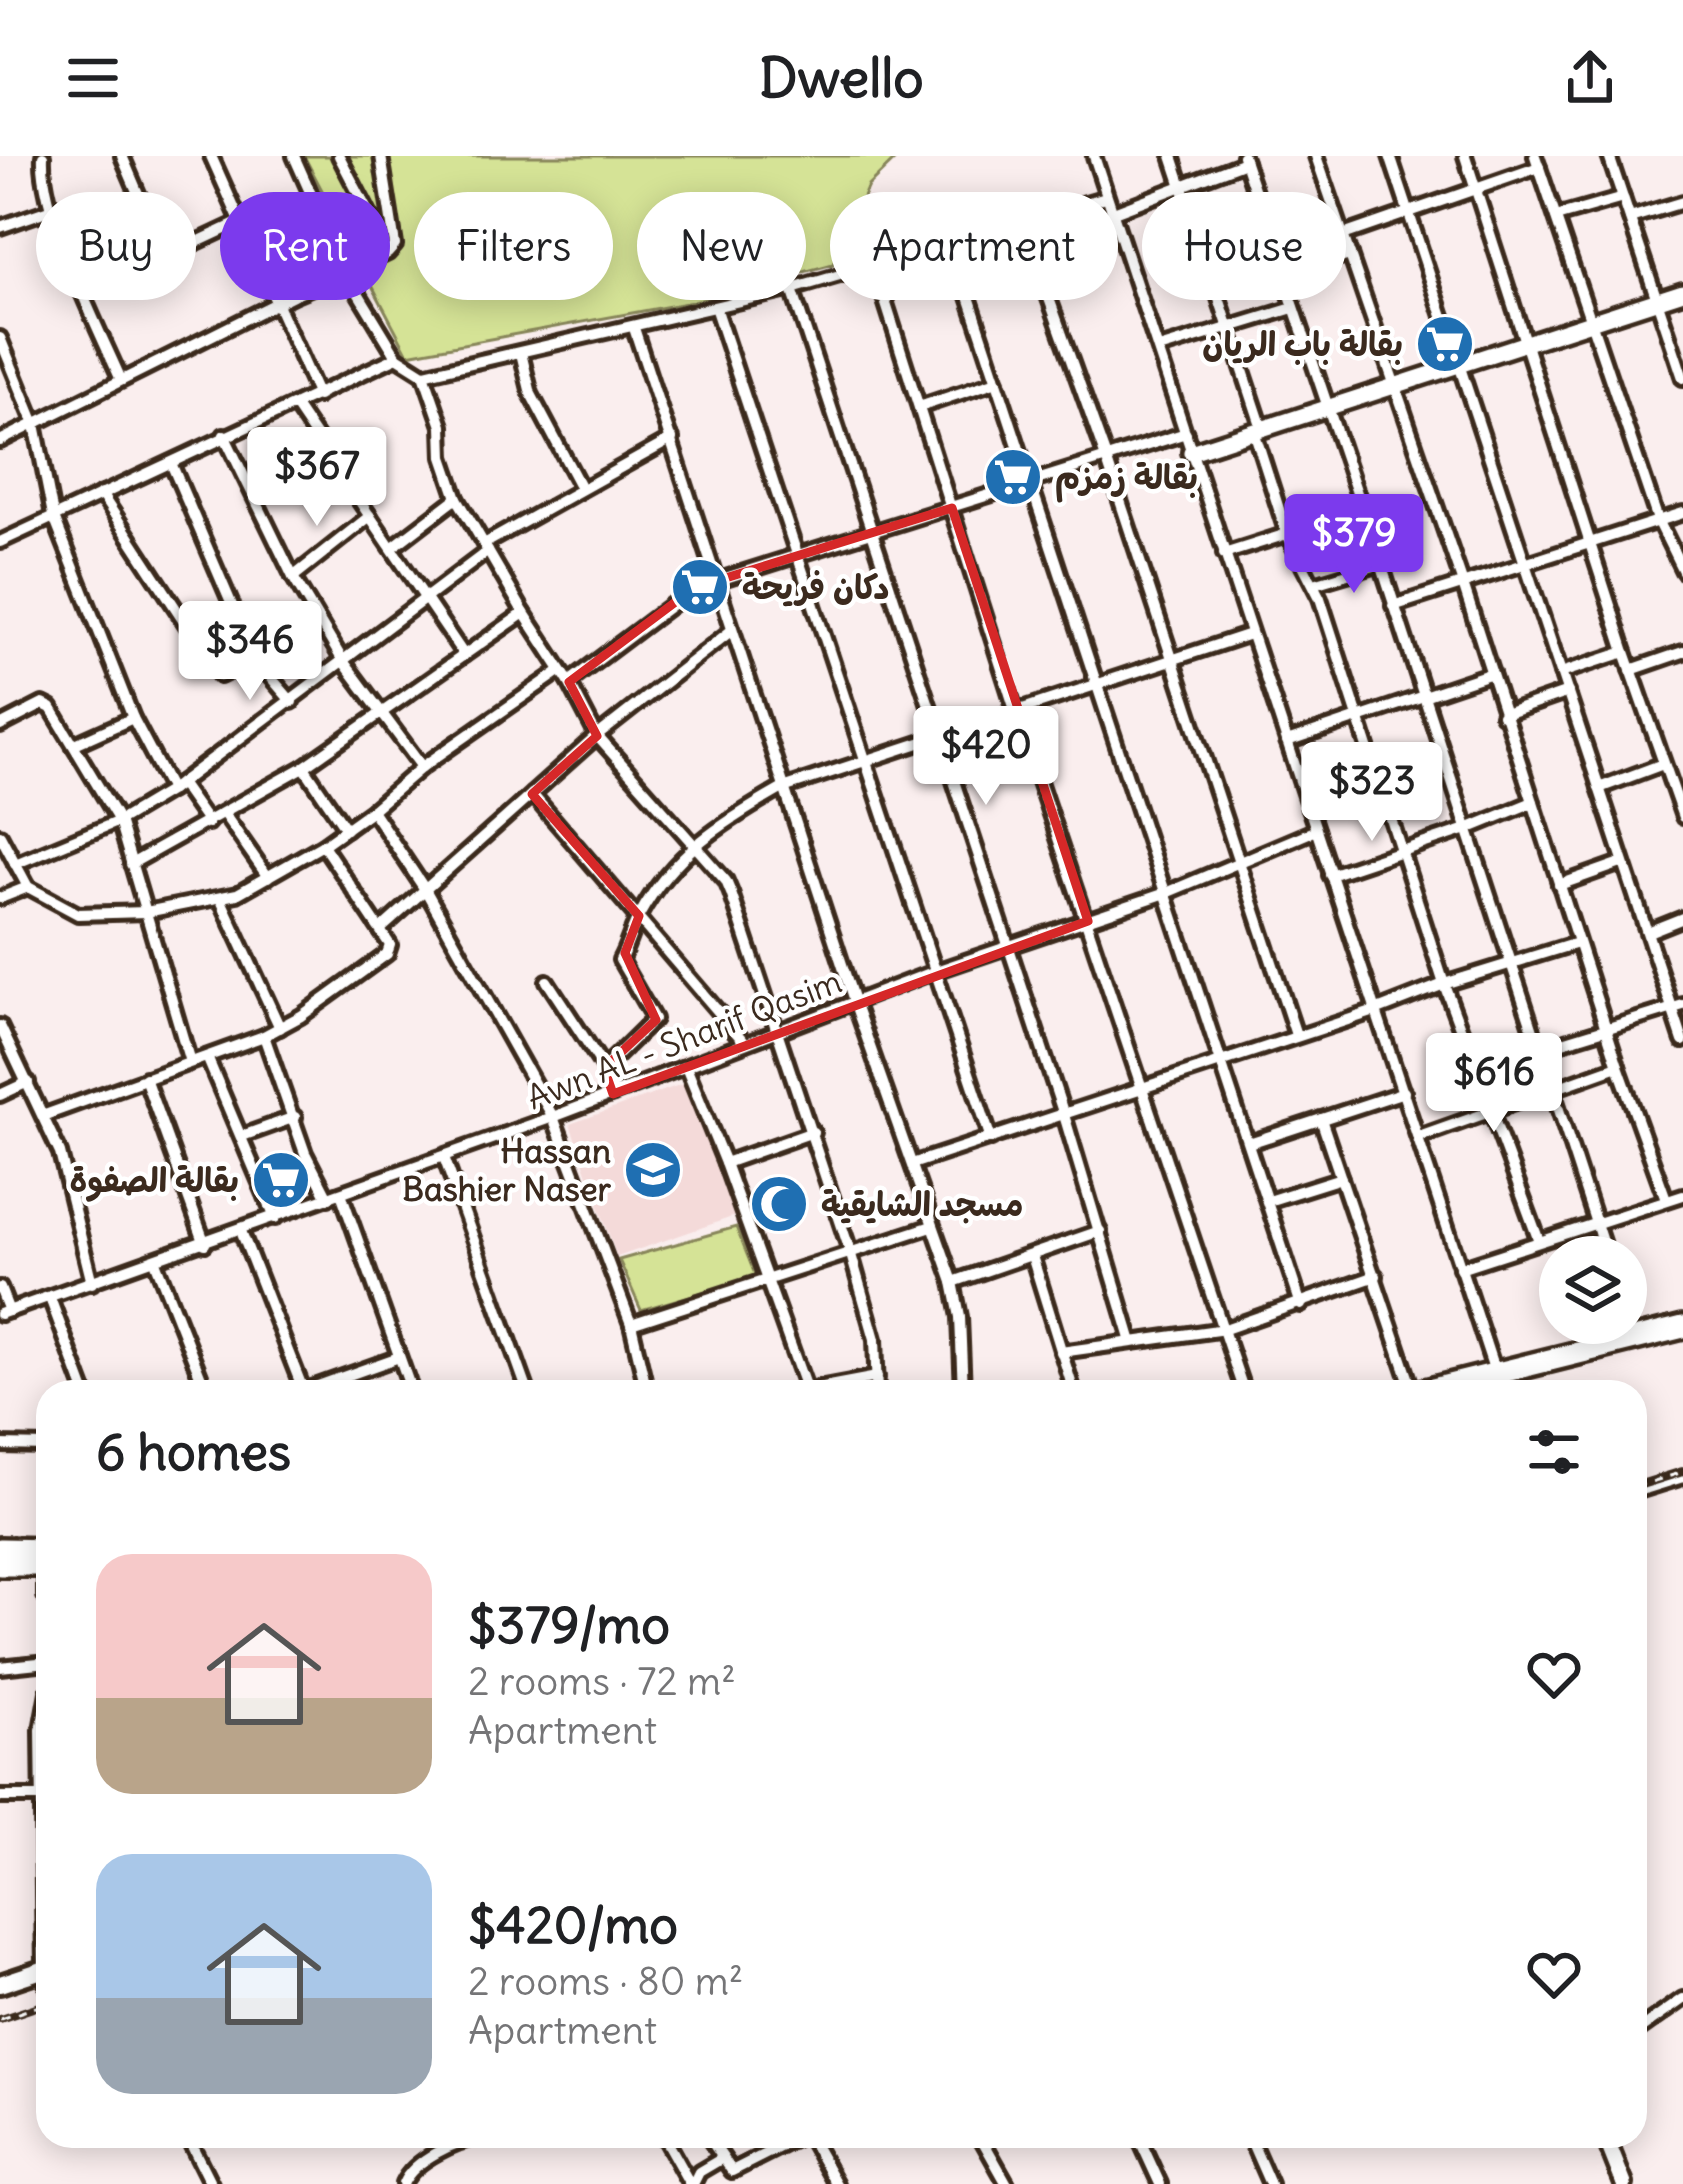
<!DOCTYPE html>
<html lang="en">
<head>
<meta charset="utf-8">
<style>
	body { margin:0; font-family:Delius,"Playpen Sans Arabic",sans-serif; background:#f2f2f2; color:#202124; height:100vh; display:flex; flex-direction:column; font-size:45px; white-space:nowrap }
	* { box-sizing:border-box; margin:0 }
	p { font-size:39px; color:#757577 }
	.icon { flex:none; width:66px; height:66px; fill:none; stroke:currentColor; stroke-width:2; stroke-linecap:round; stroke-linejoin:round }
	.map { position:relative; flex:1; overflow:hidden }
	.details { position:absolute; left:36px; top:1224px; width:1611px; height:768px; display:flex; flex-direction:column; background:#fff; border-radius:36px; box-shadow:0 6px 30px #0003 }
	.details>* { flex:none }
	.hud { position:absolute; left:36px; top:36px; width:1611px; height:108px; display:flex; gap:24px }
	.buttons { position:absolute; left:1539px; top:1080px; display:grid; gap:24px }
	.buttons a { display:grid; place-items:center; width:108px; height:108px; border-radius:50%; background:#fff; box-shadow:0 6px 30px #0003; font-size:60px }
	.price { position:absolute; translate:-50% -102px; padding:0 27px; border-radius:12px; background:#fff; color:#222; font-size:39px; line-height:78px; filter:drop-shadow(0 3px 6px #0008) }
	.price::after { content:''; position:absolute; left:50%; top:72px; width:36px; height:27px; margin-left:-18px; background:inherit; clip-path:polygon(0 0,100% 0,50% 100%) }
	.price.current { background:#7c3aed; color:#fff }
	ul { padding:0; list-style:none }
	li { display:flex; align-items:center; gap:36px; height:300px; padding:0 60px }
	li span { display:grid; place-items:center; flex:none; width:336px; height:240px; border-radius:36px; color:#555 }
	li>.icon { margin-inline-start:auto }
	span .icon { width:144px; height:144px; fill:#fffc; stroke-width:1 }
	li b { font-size:51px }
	h2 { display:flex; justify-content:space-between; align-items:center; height:144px; padding:0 60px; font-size:51px }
	.chip { padding:0 42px; border-radius:54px; background:#fff; box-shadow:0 6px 30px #0003; font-size:42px; line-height:108px }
	.chip.current { background:#7c3aed; color:#fff }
	header { display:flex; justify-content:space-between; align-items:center; height:156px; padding:0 60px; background:#fff; font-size:54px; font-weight:800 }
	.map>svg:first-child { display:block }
	.built { fill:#f4dad9 }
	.green { fill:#d5e396; stroke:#88865a; stroke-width:3 }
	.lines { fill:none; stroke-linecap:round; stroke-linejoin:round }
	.street-casing { stroke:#3b2a1e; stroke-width:20 }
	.secondary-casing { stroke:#3b2a1e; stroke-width:24 }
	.primary-casing { stroke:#3b2a1e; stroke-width:26 }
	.highway-casing { stroke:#3b2a1e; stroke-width:30 }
	.street { stroke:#fff; stroke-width:10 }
	.secondary { stroke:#fff; stroke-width:15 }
	.primary { stroke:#fff; stroke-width:16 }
	.highway { stroke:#fff; stroke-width:21 }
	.rail-casing { stroke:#3b2a1e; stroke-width:8 }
	.rail { stroke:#fff; stroke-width:3; stroke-dasharray:9; stroke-linecap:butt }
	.marked { fill:none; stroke:#d62828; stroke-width:9; stroke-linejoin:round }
	.labels { text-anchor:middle; stroke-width:9; stroke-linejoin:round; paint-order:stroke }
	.poi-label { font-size:33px; font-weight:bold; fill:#3b2a1e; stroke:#fff; text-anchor:end }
	.street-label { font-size:33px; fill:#3b2a1e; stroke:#fff }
</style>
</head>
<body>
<header><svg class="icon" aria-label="menu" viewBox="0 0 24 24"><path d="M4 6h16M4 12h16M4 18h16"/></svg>Dwello<svg class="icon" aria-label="share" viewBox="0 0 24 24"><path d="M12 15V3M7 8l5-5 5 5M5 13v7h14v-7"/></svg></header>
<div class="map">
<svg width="1683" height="2028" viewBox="0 0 1683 2028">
	<rect width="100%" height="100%" fill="#faeeee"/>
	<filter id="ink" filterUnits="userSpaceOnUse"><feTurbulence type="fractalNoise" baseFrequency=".00833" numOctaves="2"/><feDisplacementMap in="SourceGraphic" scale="24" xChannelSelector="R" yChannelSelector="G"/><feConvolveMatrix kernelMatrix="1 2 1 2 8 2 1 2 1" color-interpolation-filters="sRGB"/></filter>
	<g filter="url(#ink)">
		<path class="built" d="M688,926L735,1060L617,1101L570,968Z"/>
		<g class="green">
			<path d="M304,0H899L868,30L833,108L698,145L408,198Z"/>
			<path d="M736,1071L756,1121L641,1154L619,1104Z"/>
		</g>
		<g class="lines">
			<g class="street-casing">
				<g id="street">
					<path d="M43,0C40,57 97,169 121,224"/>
					<path d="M122,0L165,101"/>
					<path d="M211,0L318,240"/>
					<path d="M294,0L346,117L388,97L395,89L381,0"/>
					<path d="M339,0L377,73"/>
					<path d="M1094,0L1495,1216"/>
					<path d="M1172,0L1262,272"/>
					<path d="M1243,0L1381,408L1607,1101"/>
					<path d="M1316,0L1462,425L1618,910L1666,1043"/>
					<path d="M1390,0L1683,885"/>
					<path d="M1465,0L1625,496L1683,661"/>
					<path d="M1535,0L1658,364L1683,415"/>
					<path d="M1609,0L1683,222"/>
					<path d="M1111,57L1245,6"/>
					<path d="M1556,61L1623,42"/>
					<path d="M1630,62L1683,46"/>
					<path d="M1021,64L1106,302L1296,879"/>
					<path d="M0,71L52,53"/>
					<path d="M1343,79L1539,11"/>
					<path d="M951,86L1301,1149"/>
					<path d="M874,110L1015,554L1244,1236"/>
					<path d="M1282,119L1350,99"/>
					<path d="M792,133L1064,959L1132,1186"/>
					<path d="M84,139L240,66"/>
					<path d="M715,151L991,983"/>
					<path d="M634,172L855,848L953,1126L960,1161L963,1236"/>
					<path d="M0,182L35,268L53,359L133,562L171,634"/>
					<path d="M1159,193L1293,152"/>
					<path d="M521,197L531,238L581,332"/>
					<path d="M424,218L442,270L443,301L457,342L524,457L569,526L597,580L726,725L731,737L850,1095L875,1183L877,1236"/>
					<path d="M295,250L464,499"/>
					<path d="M919,251L997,225"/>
					<path d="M1254,275L1287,378L1320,442L1444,828L1539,1085"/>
					<path d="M224,279L293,421L343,505L422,611"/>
					<path d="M0,285L293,139L346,117L397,201L424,218L792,133L1106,41"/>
					<path d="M171,307L255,503L292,546"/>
					<path d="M101,338L220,520L255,503"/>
					<path d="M0,386L397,201"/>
					<path d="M484,388L672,283"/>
					<path d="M393,391L457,342"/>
					<path d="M1224,398L1287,378"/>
					<path d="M293,421L370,360"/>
					<path d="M716,425L1186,277"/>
					<path d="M1314,428L1381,408"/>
					<path d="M1393,450L1683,357"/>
					<path d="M1631,514L1683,496"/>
					<path d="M1561,517L1625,496"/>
					<path d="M569,526L714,417"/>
					<path d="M1502,559L1568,536"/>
					<path d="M0,570L43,548L51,552L119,665L190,906"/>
					<path d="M1287,586L1492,517"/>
					<path d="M75,588L133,562"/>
					<path d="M304,611L346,673"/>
					<path d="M180,627L208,667"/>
					<path d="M1599,632L1663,608"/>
					<path d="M532,638L745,887"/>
					<path d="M1309,652L1378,630"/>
					<path d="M372,654L426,735L553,961L631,1168L647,1236"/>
					<path d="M224,658L268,721"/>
					<path d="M0,679L28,731L78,758L146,756L237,738L323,689L372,654L422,611L560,515"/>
					<path d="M15,708L119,665L171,634L488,395"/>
					<path d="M131,708L304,611L524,457"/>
					<path d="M1330,719L1467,673L1533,646"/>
					<path d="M1559,729L1621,707"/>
					<path d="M0,742L28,731"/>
					<path d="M220,742L280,872"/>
					<path d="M382,772L597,580L732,474"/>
					<path d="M1648,776L1683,762"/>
					<path d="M547,825L604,912L613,938"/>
					<path d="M0,870L60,997L92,1127"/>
					<path d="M264,880L305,997L328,1042"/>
					<path d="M1540,893L1683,849"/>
					<path d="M207,901L275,1062"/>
					<path d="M686,911L725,1007L807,1235"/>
					<path d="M604,912L654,863L620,804C628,790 631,774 639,760C673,697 723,666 783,632L1250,478"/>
					<path d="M145,922L205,1088"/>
					<path d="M0,939L28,926"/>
					<path d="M45,959L264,880L301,860L387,798L390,789L323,689"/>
					<path d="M1321,963L1413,1236"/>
					<path d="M242,980L295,961"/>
					<path d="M1419,981L1618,910"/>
					<path d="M1249,987L1404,936"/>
					<path d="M444,1001L528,1236"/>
					<path d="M725,1007L813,976"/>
					<path d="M912,1008L1375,855L1444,828L1577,787"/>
					<path d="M341,1037L412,1236"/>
					<path d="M1268,1045L1341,1022"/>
					<path d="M241,1075L304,1236"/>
					<path d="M1032,1100L1074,1236"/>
					<path d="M155,1105L203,1227"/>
					<path d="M1460,1112L1683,1039"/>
					<path d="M953,1126L1100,1075"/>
					<path d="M0,1132L9,1155"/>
					<path d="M50,1142L85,1236"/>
					<path d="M0,1158L553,961L933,816L1166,737L1316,674"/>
					<path d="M1624,1167L1629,1185"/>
					<path d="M631,1168L932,1070"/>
					<path d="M1061,1196L1225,1173L1376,1120"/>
					<path d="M304,1235L399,1201"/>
					<path d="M797,1236L877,1221"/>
					<path d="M0,1289L48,1290"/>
					<path d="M1635,1336L1683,1321"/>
					<path d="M0,1511L48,1506"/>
					<path d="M48,1536L41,1574L44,1813L48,1836"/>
					<path d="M0,1641H45"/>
					<path d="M1635,1877L1683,1843"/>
					<path d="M187,1980L211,2028"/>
					<path d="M663,1980L690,2028"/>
					<path d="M708,1980L732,2015L801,1980"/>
					<path d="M809,1980L836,2028"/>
					<path d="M980,1980L1007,2028"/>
					<path d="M1138,1980L1160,2028"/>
					<path d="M1249,1980L1270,2028"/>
					<path d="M403,2028C414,2003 456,1985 482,1980"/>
					<path d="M693,2028L699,2016L721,2003"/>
				</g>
			</g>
			<g class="secondary-casing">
				<g id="secondary">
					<path d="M1191,296L1683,136"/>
					<path d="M1605,1980L1624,2028"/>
				</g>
			</g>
			<g class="primary-casing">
				<g id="primary">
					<path d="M48,1414V1439"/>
					<path d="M0,1828L48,1812"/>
				</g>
			</g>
			<g class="highway-casing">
				<g id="highway">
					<path d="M1421,1236L1683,1171"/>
					<path d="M0,1393L48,1394"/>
					<path d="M0,1409H48"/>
				</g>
			</g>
			<use href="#street" class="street"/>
			<use href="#secondary" class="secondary"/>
			<use href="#primary" class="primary"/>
			<use href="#highway" class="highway"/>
			<g class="rail-casing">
				<g id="rail">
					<path d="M1635,1331L1683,1316"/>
					<path d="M0,1863L48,1847"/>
				</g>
			</g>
			<use href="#rail" class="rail"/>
		</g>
	</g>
	<path class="marked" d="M952,352L1088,765L613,938L604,912L656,864L625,797L639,760L532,638L597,580L569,526L714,417L716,425Z"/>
	<defs>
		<g id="supermarket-disc" transform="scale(3)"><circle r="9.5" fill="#1f6fb2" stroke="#fff"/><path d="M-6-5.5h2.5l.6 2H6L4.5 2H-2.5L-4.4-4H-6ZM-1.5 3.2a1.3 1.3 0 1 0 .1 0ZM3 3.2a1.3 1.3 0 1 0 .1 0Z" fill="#fff"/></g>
		<g id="school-disc" transform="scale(3)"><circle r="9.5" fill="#1f6fb2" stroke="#fff"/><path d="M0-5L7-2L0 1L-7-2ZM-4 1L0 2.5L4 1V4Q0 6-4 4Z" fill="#fff"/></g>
		<g id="mosque-disc" transform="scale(3)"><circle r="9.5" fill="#1f6fb2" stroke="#fff"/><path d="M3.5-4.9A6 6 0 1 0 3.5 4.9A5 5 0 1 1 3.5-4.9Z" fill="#fff"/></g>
	</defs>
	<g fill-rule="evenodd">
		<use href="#supermarket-disc" x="1445" y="188"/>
		<use href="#supermarket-disc" x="1013" y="321"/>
		<use href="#supermarket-disc" x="700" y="431"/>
		<use href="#school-disc" x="653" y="1014"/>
		<use href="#supermarket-disc" x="281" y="1024"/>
		<use href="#mosque-disc" x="779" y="1048"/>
	</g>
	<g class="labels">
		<g class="poi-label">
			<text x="1403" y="200">بقالة باب الريان</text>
			<text x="1055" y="333" text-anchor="start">بقالة زمزم</text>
			<text x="742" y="443" text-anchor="start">دكان فريحة</text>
			<text x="611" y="1007">Hassan<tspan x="611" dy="38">Bashier Naser</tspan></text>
			<text x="239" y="1036">بقالة الصفوة</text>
			<text x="821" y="1060" text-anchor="start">مسجد الشايقية</text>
		</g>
		<g class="street-label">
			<text transform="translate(684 883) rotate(-21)" y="12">Awn AL - Sharif Qasim</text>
		</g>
	</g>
</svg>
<div class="buttons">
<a><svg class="icon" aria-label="layers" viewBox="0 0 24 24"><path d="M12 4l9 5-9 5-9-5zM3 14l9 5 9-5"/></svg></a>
</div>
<b class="price" style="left:317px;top:373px">$367</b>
<b class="price current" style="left:1354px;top:440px">$379</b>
<b class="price" style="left:250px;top:547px">$346</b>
<b class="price" style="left:986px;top:652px">$420</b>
<b class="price" style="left:1372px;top:688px">$323</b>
<b class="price" style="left:1494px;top:979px">$616</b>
<div class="hud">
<a class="chip">Buy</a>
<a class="chip current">Rent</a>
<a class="chip">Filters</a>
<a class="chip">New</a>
<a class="chip">Apartment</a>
<a class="chip">House</a>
</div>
<section class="details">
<h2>6 homes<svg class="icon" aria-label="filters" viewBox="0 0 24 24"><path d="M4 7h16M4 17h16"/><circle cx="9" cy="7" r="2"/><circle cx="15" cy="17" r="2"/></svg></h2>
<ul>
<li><span style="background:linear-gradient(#f6c9c9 60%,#b9a48a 0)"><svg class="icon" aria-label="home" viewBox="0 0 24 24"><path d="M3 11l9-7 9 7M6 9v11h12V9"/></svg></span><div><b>$379/mo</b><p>2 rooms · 72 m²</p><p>Apartment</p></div><svg class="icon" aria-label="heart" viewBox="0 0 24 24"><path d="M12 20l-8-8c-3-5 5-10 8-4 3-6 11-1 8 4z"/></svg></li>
<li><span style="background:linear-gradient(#a9c7e8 60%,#9aa5b1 0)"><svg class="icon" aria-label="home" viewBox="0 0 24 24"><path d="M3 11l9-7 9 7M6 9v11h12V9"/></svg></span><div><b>$420/mo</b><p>2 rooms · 80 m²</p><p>Apartment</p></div><svg class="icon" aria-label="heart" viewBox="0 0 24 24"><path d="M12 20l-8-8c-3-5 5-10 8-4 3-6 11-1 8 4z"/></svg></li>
</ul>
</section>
</div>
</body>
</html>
